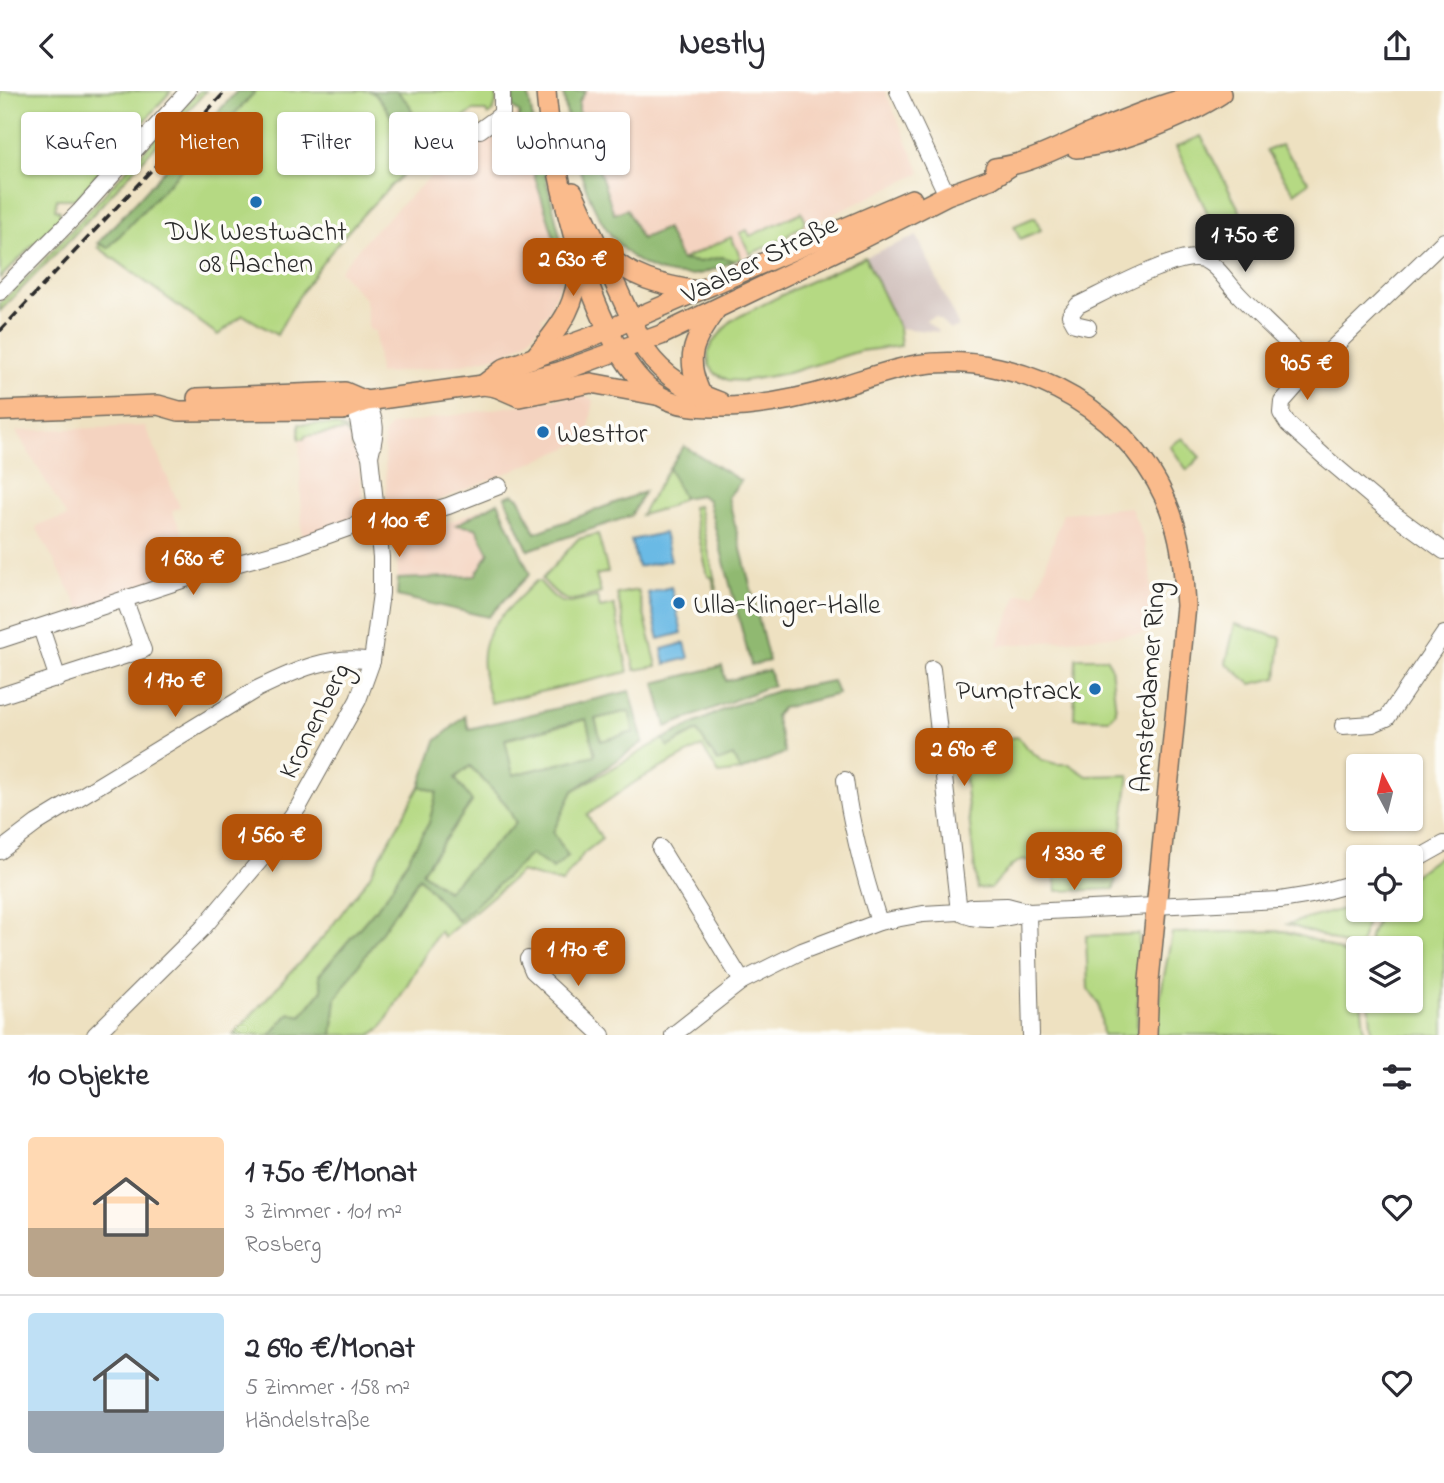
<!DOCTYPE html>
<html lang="de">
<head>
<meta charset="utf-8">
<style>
	body { margin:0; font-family:"Indie Flower",sans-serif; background:#f2f2f3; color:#2b2b33; height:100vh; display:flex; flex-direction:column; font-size:26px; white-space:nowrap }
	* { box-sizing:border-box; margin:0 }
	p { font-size:23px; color:#7c7c81 }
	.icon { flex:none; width:38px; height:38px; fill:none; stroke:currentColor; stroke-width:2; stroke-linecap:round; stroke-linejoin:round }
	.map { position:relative; height:944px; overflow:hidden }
	.details { display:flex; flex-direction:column; background:#fff; flex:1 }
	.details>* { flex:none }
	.banner { position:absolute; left:21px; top:21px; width:700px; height:63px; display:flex; gap:14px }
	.needle { width:46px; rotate:353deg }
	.fabs { position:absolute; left:1346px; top:663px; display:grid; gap:14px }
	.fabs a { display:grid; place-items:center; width:77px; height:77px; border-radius:7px; background:#fff; box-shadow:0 2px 5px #0004; font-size:35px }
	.price { position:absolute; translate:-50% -60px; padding:0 16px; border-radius:14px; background:#b45309; color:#fff; font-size:23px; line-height:46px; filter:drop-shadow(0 2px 4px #0008) }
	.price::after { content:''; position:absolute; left:50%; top:42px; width:21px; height:16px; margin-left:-10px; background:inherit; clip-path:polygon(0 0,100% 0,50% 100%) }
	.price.active { background:#222; color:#fff }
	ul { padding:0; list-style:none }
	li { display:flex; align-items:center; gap:21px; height:175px; padding:0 28px }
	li+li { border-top:2px solid #e1e1e2 }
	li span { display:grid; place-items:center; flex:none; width:196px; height:140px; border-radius:7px; color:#555 }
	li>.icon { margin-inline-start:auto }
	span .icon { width:84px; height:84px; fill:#fffc; stroke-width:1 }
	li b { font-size:30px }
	h2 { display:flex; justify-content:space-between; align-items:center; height:84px; padding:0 28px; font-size:30px }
	.pill { padding:0 24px; border-radius:7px; background:#fff; box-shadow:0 2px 5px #0004; font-size:24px; line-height:63px }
	.pill.active { background:#b45309; color:#fff }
	header { display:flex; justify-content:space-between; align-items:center; height:91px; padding:0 28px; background:#fff; font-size:32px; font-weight:700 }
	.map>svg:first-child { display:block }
	.built { fill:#f4d3c0 }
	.industrial { fill:#d0c0bc }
	.green { fill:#b5d983; stroke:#708257; stroke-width:2 }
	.forest { fill:#90b971; stroke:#5e724e; stroke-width:2; fill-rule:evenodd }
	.water { fill:#6abae5; stroke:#4a7288; stroke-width:2 }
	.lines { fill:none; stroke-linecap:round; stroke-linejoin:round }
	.minor-casing { stroke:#6f6b60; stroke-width:18 }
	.major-casing { stroke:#6f6b60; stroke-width:22 }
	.minor { stroke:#fff; stroke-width:16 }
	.major { stroke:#fabb8c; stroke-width:19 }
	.rail { stroke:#2b2b2b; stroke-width:3.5; stroke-dasharray:10 5; stroke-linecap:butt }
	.poi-dot { fill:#1f6fb2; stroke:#fdfcf7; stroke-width:2.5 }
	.labels { text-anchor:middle; stroke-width:7; stroke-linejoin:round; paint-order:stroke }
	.poi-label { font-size:28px; fill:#2b2b2b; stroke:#fdfcf7; text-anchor:start }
	.street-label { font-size:28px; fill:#2b2b2b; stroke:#fdfcf7 }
</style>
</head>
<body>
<header><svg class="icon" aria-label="back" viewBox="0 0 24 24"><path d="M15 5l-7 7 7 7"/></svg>Nestly<svg class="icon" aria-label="share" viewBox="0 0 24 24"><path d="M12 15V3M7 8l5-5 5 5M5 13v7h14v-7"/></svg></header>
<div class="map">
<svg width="1444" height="944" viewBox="0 0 1444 944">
	<rect width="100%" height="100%" fill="#fdfcf7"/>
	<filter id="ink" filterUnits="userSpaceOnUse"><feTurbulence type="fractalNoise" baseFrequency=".0143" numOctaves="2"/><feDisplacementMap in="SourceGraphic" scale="14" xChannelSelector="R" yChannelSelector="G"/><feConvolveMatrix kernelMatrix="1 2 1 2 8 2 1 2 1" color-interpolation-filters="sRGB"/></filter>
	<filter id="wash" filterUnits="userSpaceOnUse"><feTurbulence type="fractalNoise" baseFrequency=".00686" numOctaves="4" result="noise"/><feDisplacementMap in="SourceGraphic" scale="28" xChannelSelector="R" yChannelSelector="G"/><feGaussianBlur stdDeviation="1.57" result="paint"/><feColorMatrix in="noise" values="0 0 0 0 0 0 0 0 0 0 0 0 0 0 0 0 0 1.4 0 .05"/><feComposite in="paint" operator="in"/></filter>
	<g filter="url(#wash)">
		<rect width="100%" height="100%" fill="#eee1c1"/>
		<g class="built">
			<path d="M567,0H885L921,82L741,167L702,182L676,183L652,177L631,164L613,148L600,130Z"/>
			<path d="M520,22L562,168L561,190L548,223L542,226L543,231L526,251L503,264L458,274L379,283L375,240L369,239L365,208L339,180L370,144L428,88Z"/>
			<path d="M583,304L594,309L587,349L435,411L406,418L392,416L387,412L384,348L385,341L392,334Z"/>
			<path d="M299,333L338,334L353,343L356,350L365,422L302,447Z"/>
			<path d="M145,335L180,416L172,420L200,480L80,518L36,436L43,432L67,426L16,340Z"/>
			<path d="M498,411L527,478L398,497L397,451L400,444L443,434Z"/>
			<path d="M1131,416L1144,450L1151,484L1149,542L997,555L1018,503H1036L1063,422Z"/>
		</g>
		<path class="industrial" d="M917,145L959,236L950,238L936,225L925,229L939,241L899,237L865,166Z"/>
		<g class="green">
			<path d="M0,0H171L76,108H57L55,118L60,120V127L0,187Z"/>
			<path d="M199,0H206L70,148L0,220V212L35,179Z"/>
			<path d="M248,0H497C496,10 497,18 488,24L486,20H473L458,31L466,44C455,56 442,63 425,62L436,65L433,68L422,66C366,116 311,176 277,244L243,224L218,244L98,156Z"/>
			<path d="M1201,45L1243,126L1216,140L1176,56Z"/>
			<path d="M1281,54L1309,91L1294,102L1266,60Z"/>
			<path d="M802,121L805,129L802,136L793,140L784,148L750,163L740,142L747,139L750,145Z"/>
			<path d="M1035,126L1041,139L1020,148L1014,135Z"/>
			<path d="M731,146L741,167L734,170L722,166L699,171L681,169Z"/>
			<path d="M865,166L899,237L901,255L860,260L788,282L743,290L728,289L716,283L709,274L708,263L712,252L732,229L802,194Z"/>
			<path d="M299,333C321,334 352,328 356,357L353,358L352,348L345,340L305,345L304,348H299Z"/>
			<path d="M1182,347L1200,366L1187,379L1170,355Z"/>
			<path d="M669,377L683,407L669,416L641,424Z"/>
			<path d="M698,415L717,498L715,499L712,486H709L707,481L692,416Z"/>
			<path d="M598,443L608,481L596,484L601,502C565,511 568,516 542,488L578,448Z"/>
			<path d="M536,490H539C564,518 562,514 597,506L600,517L614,514L628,581L491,612C469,545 492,535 536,490Z"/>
			<path d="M638,499L657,575L635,579L617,503Z"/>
			<path d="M1235,533L1281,547L1277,587L1251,593L1226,572Z"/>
			<path d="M1076,567H1106L1111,575L1116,621L1109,628L1074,627Z"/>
			<path d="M629,620L635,641L601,650L595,628Z"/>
			<path d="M587,628L596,664L513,684L504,649Z"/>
			<path d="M697,640L717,670L733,665L740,680L719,683L702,655L638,689L587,724L602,748L584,762L562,792L521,781L444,846L439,840L382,936L371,944H332L336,907L419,786L458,830L532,762L568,765L552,741L573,700L663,648L668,656Z"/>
			<path d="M1018,646L1026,656L1042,669L1057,673H1069L1087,685L1129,684L1114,798L1057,800L1055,783C1043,778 1035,771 1023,768L1011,775L991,797L977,798L961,653Z"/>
			<path d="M470,675L505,712L516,732L448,800L422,781L472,711L455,687Z"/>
			<path d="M420,695L437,701L429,732L386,806L319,884L322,899L301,925L290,922L270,944H233L325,844L369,786Z"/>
			<path d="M1444,762V944H1372L1369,910H1410V858L1368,857L1370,845L1382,819H1410L1411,786Z"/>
			<path d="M1358,814V819H1370L1358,861L1334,849L1287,833Z"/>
			<path d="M1284,840C1309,848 1338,854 1357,873L1358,910H1361L1365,944H1155L1156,929L1172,842Z"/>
			<path d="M1139,843L1137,944H1103L1099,913L1088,898L1086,845Z"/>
		</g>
		<g class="forest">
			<path d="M237,0H256L108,157L98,152Z"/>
			<path d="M370,0H397L409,13L417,31L435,52L442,56L462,48L436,65C418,59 405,46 394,30C386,19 382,7 370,0Z"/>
			<path d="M513,0H528L534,37L559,141L562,158L558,159L517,30L520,22L513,17Z"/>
			<path d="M563,0H586L579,11V20L614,123L627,118L641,148L666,137L681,169L699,171L722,166L734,170C719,176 704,184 688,184C598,186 573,69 563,0Z"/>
			<path d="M684,355L741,390L728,406L769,570L751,574L708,409L700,404L683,407L669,377Z"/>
			<path d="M644,401L631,425L528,459L505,406L513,403L520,408L535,442Z"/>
			<path d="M498,411L530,483L488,526L397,505L398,488L475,485L489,462L476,437L456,434Z"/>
			<path d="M722,575L726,590L769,579L773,594L666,636L655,592Z"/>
			<path d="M833,590L838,603L782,617L775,625L785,662L740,680L733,665L718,671L697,640L668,656L663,648L729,616L777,600Z"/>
			<path d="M630,600L643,651L573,700L553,741L568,765L553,778L531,763L458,830L419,786L336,907L332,944H270L290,922L301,925L322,899L319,884L386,806L429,732L437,701L420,695L436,650L465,625L469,638ZM629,620L634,641L601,650L595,628ZM586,628L595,664L513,684L505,648ZM470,675L505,712L516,732L447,800L422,781L472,710L455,687Z"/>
		</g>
		<g class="water">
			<path d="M664,442L671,469L638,476L631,449Z"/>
			<path d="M671,496L682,542L659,548L648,502Z"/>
			<path d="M685,552L689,567L665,573L662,558Z"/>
		</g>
	</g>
	<g filter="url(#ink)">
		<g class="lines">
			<g class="minor-casing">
				<g id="minor">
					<path d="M898,0L947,104"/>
					<path d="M480,39L502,23V0"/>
					<path d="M1444,150L1313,276L1282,311L1281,322L1288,333L1327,368L1385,417L1444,460"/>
					<path d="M0,201L80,120L188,0"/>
					<path d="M1088,236L1075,233L1070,224L1078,214C1102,203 1179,160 1202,168C1217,173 1229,194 1240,205C1263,229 1289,252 1313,276"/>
					<path d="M366,310C378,333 376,340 370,365"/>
					<path d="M41,537L58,588"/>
					<path d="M0,549L210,480L289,458L365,431L424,422L448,415L499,395"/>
					<path d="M932,578L959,821"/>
					<path d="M0,605L143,559L125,510"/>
					<path d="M1343,635L1373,633L1387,627L1444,543"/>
					<path d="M845,689C851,738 864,784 879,831"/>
					<path d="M660,757L742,890"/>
					<path d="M0,760L37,732L257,598C292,581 331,562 372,570"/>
					<path d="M1410,772L1444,753"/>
					<path d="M959,821C980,833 1006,828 1028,821L1280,809L1311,804L1358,791"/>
					<path d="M1028,821L1031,944"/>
					<path d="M528,868L533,880L602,944"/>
					<path d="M95,944L202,838L262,767L299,715L358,609L372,570L381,502V466L370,365L361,346L358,328L366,310"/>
					<path d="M673,944L742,890L802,860L879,831L923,823L959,821L972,816L1007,815L1026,820"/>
				</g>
			</g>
			<g class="major-casing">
				<g id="major">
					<path d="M546,0C551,74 593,266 660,305C680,316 698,316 721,316C760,316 798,308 835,297C862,289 888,279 916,274C1025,258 1141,325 1174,431C1183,458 1184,487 1186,515L1149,889L1147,944"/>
					<path d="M1076,57C1117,54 1187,25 1221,3"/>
					<path d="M995,77C1030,73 1061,55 1093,41C1132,25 1175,7 1217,0"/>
					<path d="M573,101L646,260C665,287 690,300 720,311"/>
					<path d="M604,161C630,187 661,194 697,200"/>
					<path d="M534,267C562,233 577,216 579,170"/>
					<path d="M483,294L505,277L591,246L912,108"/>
					<path d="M496,296L519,306L591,292L656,304"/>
					<path d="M702,305C684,268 692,251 715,220"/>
					<path d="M197,307L345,301L366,310"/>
					<path d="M0,320L158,314L179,320L343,319L366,310L483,294L496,296L559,281L661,244L857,150L947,104L991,88L1009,76"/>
				</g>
			</g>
			<use href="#minor" class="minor"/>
			<use href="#major" class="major"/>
			<path class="rail" d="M0,240L226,0"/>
		</g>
	</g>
	<g class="poi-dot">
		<circle cx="256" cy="111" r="7"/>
		<circle cx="543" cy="341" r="7"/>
		<circle cx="679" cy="512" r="7"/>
		<circle cx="1095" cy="598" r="7"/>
	</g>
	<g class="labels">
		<g class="poi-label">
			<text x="256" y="149" text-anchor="middle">DJK Westwacht<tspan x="256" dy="32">08 Aachen</tspan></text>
			<text x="557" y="351">Westtor</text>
			<text x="693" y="522">Ulla-Klinger-Halle</text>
			<text x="1081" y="608" text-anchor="end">Pumptrack</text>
		</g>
		<g class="street-label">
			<text transform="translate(759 167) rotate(-26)" y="10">Vaalser Straße</text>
			<text transform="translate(1147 596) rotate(-86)" y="10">Amsterdamer Ring</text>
			<text transform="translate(313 629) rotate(-63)" y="10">Kronenberg</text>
		</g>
	</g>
</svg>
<div class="fabs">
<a><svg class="needle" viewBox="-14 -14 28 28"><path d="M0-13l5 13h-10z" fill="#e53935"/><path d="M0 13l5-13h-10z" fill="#7c7c81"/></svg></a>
<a><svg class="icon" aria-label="locate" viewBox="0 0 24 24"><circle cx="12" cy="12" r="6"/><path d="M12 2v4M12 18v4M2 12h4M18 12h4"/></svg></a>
<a><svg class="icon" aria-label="layers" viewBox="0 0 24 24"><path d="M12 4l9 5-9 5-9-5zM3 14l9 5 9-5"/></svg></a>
</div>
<b class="price active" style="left:1245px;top:183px">1 750 €</b>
<b class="price" style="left:573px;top:207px">2 630 €</b>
<b class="price" style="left:1307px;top:311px">905 €</b>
<b class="price" style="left:399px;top:468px">1 100 €</b>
<b class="price" style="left:193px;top:506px">1 680 €</b>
<b class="price" style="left:175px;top:628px">1 170 €</b>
<b class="price" style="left:964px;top:697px">2 690 €</b>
<b class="price" style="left:272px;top:783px">1 560 €</b>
<b class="price" style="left:1074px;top:801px">1 330 €</b>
<b class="price" style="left:578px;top:897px">1 170 €</b>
<div class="banner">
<a class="pill">Kaufen</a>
<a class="pill active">Mieten</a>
<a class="pill">Filter</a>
<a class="pill">Neu</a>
<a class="pill">Wohnung</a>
</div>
</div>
<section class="details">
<h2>10 Objekte<svg class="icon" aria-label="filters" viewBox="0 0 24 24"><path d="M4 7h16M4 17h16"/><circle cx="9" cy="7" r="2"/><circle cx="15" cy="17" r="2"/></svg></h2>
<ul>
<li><span style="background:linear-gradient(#ffd9b3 65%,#b9a48a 0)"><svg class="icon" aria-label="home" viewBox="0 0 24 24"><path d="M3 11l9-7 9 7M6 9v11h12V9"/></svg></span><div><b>1 750 €/Monat</b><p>3 Zimmer · 101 m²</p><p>Rosberg</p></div><svg class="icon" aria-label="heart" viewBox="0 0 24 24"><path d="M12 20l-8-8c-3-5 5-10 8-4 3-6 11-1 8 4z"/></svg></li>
<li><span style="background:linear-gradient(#bfe0f5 70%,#9aa5b1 0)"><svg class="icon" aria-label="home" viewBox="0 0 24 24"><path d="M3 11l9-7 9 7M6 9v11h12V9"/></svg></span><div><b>2 690 €/Monat</b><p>5 Zimmer · 158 m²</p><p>Händelstraße</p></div><svg class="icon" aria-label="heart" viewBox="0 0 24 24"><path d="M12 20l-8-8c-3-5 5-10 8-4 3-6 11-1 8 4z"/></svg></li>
</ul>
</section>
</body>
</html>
